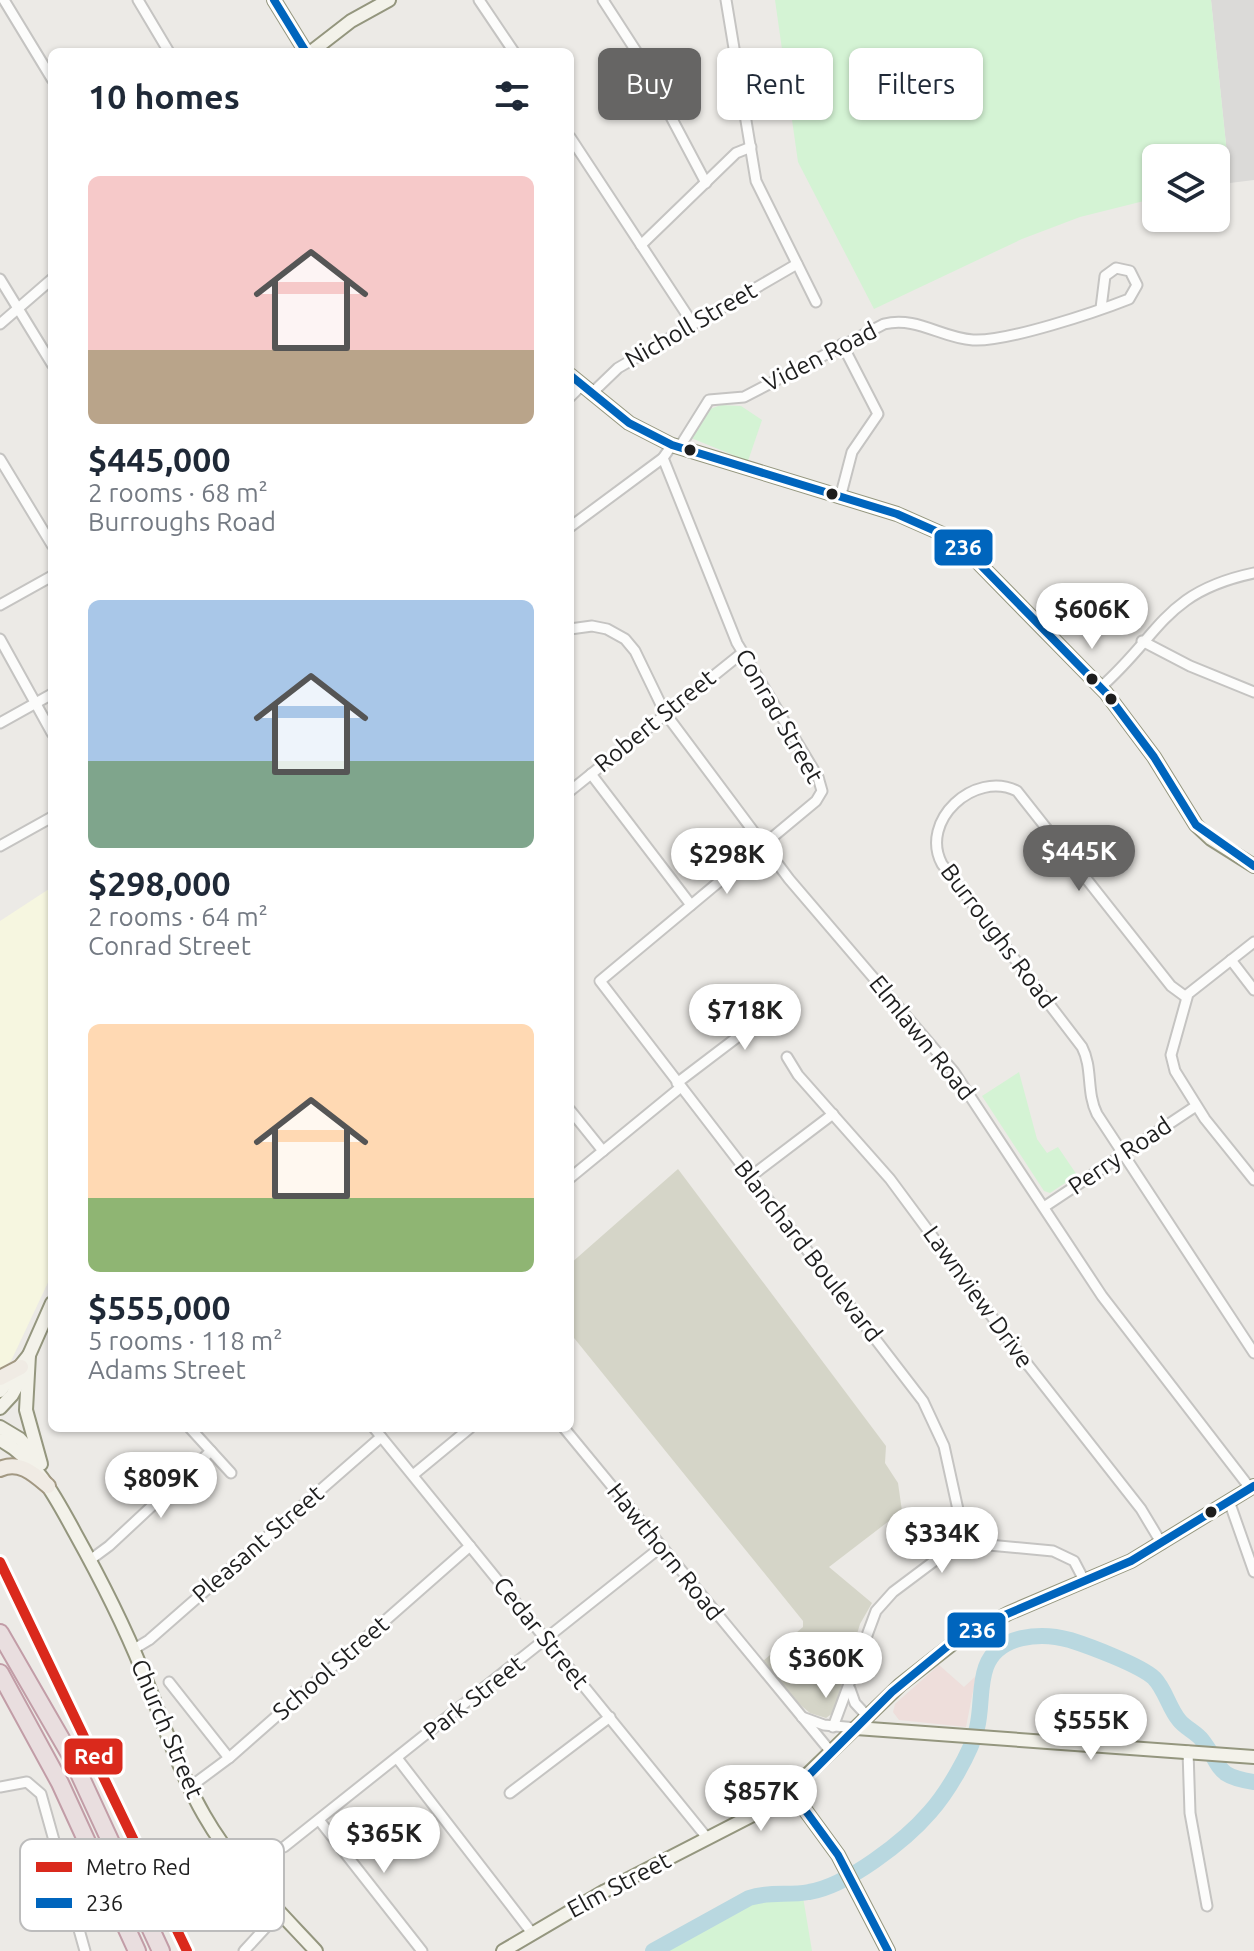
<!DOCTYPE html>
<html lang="en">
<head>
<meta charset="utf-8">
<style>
	body { margin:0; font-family:Ubuntu,sans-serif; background:#f2f2f3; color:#1f2937; height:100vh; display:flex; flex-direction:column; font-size:30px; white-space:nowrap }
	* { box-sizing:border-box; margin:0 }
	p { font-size:26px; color:#747a83 }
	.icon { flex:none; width:44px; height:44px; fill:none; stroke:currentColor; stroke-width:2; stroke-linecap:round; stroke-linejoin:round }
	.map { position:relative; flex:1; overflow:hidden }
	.side { position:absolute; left:48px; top:48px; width:526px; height:1384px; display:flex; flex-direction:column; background:#fff; border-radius:12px; box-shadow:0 2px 6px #0004 }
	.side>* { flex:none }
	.guide { position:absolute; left:598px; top:48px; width:536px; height:72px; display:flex; gap:16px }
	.tools { position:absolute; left:1142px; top:144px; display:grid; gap:16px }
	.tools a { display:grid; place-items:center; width:88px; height:88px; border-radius:12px; background:#fff; box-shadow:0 2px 6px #0004; font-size:40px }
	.price { position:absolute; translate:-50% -68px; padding:0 18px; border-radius:28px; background:#fff; color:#222; font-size:26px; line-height:52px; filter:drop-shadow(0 2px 4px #0008) }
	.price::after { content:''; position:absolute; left:50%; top:48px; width:24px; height:18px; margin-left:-12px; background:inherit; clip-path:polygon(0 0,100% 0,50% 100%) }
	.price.on { background:#666564; color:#fff }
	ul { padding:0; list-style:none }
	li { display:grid; align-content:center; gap:16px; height:424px; padding:0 40px }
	li span { display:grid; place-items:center; height:248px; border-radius:12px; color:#555 }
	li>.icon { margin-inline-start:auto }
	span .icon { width:144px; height:144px; fill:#fffc; stroke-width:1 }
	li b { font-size:34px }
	h2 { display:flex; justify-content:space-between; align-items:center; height:96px; padding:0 40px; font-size:34px }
	.chip { padding:0 28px; border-radius:12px; background:#fff; box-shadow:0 2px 6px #0004; font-size:28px; line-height:72px }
	.chip.on { background:#666564; color:#fff }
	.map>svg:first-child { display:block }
	.residential { fill:#dbdad8 }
	.commercial { fill:#eededb }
	.education { fill:#f6f6e0 }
	.construction { fill:#d5d5c8 }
	.park { fill:#d4f3d4 }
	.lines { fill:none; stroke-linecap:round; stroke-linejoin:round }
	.river { stroke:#b9d8e0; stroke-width:16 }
	.street-casing { stroke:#c5c4c2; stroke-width:13 }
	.secondary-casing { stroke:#94967e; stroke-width:16 }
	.primary-casing { stroke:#a29882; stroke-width:18 }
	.highway-casing { stroke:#c29da7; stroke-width:20 }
	.street { stroke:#fcfcfb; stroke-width:9 }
	.secondary { stroke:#f3f2ea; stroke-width:12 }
	.primary { stroke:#f0ebe4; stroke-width:14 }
	.highway { stroke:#e9dedf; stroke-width:16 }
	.bus-1-casing { stroke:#fff; stroke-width:14 }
	.bus-1 { stroke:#0065bd; stroke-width:8 }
	.metro-1-casing { stroke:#fff; stroke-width:16 }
	.metro-1 { stroke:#da291c; stroke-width:10 }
	.bus-dot { fill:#1e1e1e; stroke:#fff; stroke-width:3 }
	.labels { text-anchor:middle; stroke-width:6; stroke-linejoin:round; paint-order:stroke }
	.street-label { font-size:24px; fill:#1e1e1e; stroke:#fff }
	.key { fill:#fff; stroke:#bcbcbc; stroke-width:2 }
	.key-label { font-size:22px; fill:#1e1e1e }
	.line-badge { stroke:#fff; stroke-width:3 }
	.badge-label { font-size:22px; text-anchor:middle; font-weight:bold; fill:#fff }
</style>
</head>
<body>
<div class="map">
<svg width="1254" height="1951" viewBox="0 0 1254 1951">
	<rect width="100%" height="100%" fill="#eceae6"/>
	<path class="residential" d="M1211,0H1254V180L1230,183Z"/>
	<path class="commercial" d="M939,1665L964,1687L976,1676L966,1727L899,1720L893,1712L895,1704Z"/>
	<path class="education" d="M52,887V1274L11,1361L0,1369V921Z"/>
	<path class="construction" d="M678,1169L886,1446L885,1463L898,1483L902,1511L829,1567L872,1603L860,1624L833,1713L826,1718L810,1713L798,1703L763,1661L803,1627V1621L570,1333V1264Z"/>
	<g class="park">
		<path d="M775,0H1211L1230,183L1216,186V158H1156V198L1080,217L1022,239L874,309L798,162Z"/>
		<path d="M721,405L741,406L762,420L748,461L691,438L710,409Z"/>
		<path d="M1019,1072L1037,1139L1047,1153L1058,1147L1077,1175L1050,1193L1044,1191L982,1096Z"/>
		<path d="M762,1893L803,1897L812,1951H656L668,1940Z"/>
	</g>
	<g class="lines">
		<path class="river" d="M653,1951L749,1898C770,1891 788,1896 809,1892C847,1886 905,1841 930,1812C947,1793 971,1753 977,1728C982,1708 979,1686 986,1667C998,1634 1042,1632 1070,1640C1089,1646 1140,1665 1154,1678C1165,1689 1169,1708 1179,1720C1185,1728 1196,1732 1202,1740C1223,1767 1214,1776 1254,1782"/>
		<g class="street-casing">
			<g id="street">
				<path d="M4,0L52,79"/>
				<path d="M138,0L169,52"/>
				<path d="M479,0L514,52"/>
				<path d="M603,0L636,51L706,183"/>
				<path d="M726,0L756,181L816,302"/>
				<path d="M570,137L693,324"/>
				<path d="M641,245L736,153L751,147"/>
				<path d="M0,279L52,364"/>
				<path d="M0,324L52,279"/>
				<path d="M591,394L618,368L797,264"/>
				<path d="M570,397L581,386"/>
				<path d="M679,448L709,400L744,397L884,324C917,316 941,338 973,340C1007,342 1096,312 1129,299L1137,285L1130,271L1116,268L1105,276L1101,308"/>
				<path d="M663,458L737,643L818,777L822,791L816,801L600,981L923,1401L944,1446L966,1546"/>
				<path d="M0,459L52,545"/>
				<path d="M840,498L852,452L878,414L842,344"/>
				<path d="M570,527L663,458L672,445"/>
				<path d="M0,605L52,576"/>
				<path d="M570,629L592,626L607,629L625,639L635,651L665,713L789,879L954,1072L1102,1296L1250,1488"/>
				<path d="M0,639L52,733"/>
				<path d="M1142,641L1190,666L1254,692"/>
				<path d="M1101,687C1161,634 1164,592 1254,573"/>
				<path d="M0,723L52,694"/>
				<path d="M591,774L691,905"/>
				<path d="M570,791L742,653"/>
				<path d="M0,846L52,817"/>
				<path d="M1254,942L1188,994L1171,1055L1175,1071L1205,1119L1254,1180"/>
				<path d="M1231,960L1254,990"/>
				<path d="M1186,997L1171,986L1017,791C974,770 919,821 942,864L1082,1047C1093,1068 1086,1092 1097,1114L1254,1353"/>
				<path d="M787,1057L798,1075L890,1179L1021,1356L1141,1509L1162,1544"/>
				<path d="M677,1083L773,1010L787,995"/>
				<path d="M570,1110L603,1151"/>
				<path d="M750,1177L833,1114"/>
				<path d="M570,1178L681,1087"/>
				<path d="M1044,1207L1196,1106"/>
				<path d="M190,1428L231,1473"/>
				<path d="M374,1428L708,1839"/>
				<path d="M564,1428L831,1752"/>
				<path d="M413,1475L470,1428"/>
				<path d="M1229,1501L1254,1572"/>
				<path d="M90,1560L109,1546L211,1451"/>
				<path d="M134,1649L149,1640L381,1437"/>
				<path d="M169,1682L229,1758"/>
				<path d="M850,1689L855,1703L868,1717"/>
				<path d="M802,1717L824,1725L856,1728"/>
				<path d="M833,1727L876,1611L893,1592L941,1556L978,1544L1053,1551L1074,1561L1085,1582"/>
				<path d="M1188,1751L1190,1813L1207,1906"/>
				<path d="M397,1758L532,1933"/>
				<path d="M0,1787L27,1782L41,1794L85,1951"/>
				<path d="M190,1787L229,1758L470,1546"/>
				<path d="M510,1793L610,1717"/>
				<path d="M319,1820L422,1951"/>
				<path d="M284,1847L661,1547"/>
				<path d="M244,1951L280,1912"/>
			</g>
		</g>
		<g class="secondary-casing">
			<g id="secondary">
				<path d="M274,0L306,52"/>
				<path d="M311,52L351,21L389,0"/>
				<path d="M570,375L629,423L672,445L897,514L956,540L1106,693L1154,757L1196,825L1211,839L1254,866"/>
				<path d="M29,1355L26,1410L41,1464"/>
				<path d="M0,1391L29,1355L52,1303"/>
				<path d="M0,1408L12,1395L24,1373"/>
				<path d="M0,1427L20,1439L34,1454"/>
				<path d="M0,1440C36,1458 57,1500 75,1533C100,1578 123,1623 142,1670C162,1718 178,1770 204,1815C233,1866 276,1908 316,1951"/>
				<path d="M856,1728L1254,1757"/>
				<path d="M792,1792L838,1855L888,1951"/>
				<path d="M503,1951L605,1891L780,1801L900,1685L956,1641L1009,1613L1131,1561L1254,1486"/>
			</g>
		</g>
		<g class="primary-casing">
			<g id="primary">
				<path d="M0,1378L21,1367"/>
				<path d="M0,1469C19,1460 34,1474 48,1486"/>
			</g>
		</g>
		<g class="highway-casing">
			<g id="highway">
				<path d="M0,1633L71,1756L161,1951"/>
				<path d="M0,1673L60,1783L137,1951"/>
			</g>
		</g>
		<use href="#street" class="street"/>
		<use href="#secondary" class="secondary"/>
		<use href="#primary" class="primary"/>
		<use href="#highway" class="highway"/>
		<g class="bus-1-casing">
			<g id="bus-1">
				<path d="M274,0L306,52"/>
				<path d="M570,375L629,423L672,445L897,514L956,540L1106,693L1154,757L1196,825L1254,866"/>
				<path d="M888,1951L838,1855L792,1792L892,1692L948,1646L1000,1617L1131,1561L1254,1486"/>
			</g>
		</g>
		<use href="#bus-1" class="bus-1"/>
		<g class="metro-1-casing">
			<path id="metro-1" d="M0,1562L187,1951"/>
		</g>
		<use href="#metro-1" class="metro-1"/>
	</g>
	<g class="bus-dot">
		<circle cx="690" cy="450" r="7"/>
		<circle cx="832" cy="494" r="7"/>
		<circle cx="1092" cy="679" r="7"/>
		<circle cx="1111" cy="699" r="7"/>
		<circle cx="1211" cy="1512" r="7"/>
	</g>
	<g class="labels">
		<g class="street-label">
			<text transform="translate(691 325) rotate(-30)" y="8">Nicholl Street</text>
			<text transform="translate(820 357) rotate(-27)" y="8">Viden Road</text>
			<text transform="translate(779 716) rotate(60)" y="8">Conrad Street</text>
			<text transform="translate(655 721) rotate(-39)" y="8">Robert Street</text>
			<text transform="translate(998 936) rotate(53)" y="8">Burroughs Road</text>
			<text transform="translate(922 1038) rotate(51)" y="8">Elmlawn Road</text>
			<text transform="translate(1120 1156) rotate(-34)" y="8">Perry Road</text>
			<text transform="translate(808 1251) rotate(52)" y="8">Blanchard Boulevard</text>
			<text transform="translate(978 1297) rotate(54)" y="8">Lawnview Drive</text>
			<text transform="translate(258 1544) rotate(-41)" y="8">Pleasant Street</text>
			<text transform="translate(665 1552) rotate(51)" y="8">Hawthorn Road</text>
			<text transform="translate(541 1633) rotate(51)" y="8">Cedar Street</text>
			<text transform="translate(331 1668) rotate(-41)" y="8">School Street</text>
			<text transform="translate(474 1698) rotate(-38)" y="8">Park Street</text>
			<text transform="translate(167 1729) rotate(67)" y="8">Church Street</text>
			<text transform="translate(619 1885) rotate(-28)" y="8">Elm Street</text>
		</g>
	</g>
	<rect x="20" y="1839" width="264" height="92" rx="12" class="key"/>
	<rect x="36" y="1862" width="36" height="10" fill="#da291c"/>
	<rect x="36" y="1898" width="36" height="10" fill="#0065bd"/>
	<g class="key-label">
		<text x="86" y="1875">Metro Red</text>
		<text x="86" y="1911">236</text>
	</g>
	<g class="line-badge">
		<rect x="933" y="528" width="61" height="39" rx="8" fill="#0065bd"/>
		<rect x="946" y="1611" width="61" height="38" rx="8" fill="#0065bd"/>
		<rect x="63" y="1737" width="61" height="39" rx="8" fill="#da291c"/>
	</g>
	<g class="badge-label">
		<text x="963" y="555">236</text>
		<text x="977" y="1638">236</text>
		<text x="94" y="1764">Red</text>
	</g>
</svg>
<div class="tools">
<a><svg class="icon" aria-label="layers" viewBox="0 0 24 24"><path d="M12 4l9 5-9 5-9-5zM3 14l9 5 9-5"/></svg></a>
</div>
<b class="price" style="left:1092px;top:651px">$606K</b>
<b class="price on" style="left:1079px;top:893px">$445K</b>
<b class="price" style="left:727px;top:896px">$298K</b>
<b class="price" style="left:745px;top:1052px">$718K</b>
<b class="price" style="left:161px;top:1520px">$809K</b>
<b class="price" style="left:942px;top:1575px">$334K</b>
<b class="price" style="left:826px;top:1700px">$360K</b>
<b class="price" style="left:1091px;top:1762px">$555K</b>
<b class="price" style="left:761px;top:1833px">$857K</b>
<b class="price" style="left:384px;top:1875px">$365K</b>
<div class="guide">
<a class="chip on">Buy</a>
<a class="chip">Rent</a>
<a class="chip">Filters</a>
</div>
<section class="side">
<h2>10 homes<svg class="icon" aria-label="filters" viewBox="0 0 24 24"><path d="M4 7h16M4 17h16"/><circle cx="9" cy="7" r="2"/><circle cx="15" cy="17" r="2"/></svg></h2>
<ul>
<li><span style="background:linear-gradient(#f6c9c9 70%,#b9a48a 0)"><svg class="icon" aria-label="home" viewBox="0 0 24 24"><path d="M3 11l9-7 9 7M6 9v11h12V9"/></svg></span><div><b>$445,000</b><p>2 rooms · 68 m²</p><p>Burroughs Road</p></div></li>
<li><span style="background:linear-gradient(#a9c7e8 65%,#7fa58c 0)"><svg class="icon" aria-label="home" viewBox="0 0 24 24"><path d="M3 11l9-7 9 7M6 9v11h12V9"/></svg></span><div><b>$298,000</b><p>2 rooms · 64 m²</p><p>Conrad Street</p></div></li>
<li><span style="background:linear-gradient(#ffd9b3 70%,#8fb573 0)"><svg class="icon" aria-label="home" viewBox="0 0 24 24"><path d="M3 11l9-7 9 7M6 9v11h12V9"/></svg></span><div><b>$555,000</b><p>5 rooms · 118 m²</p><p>Adams Street</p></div></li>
</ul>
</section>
</div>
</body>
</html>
